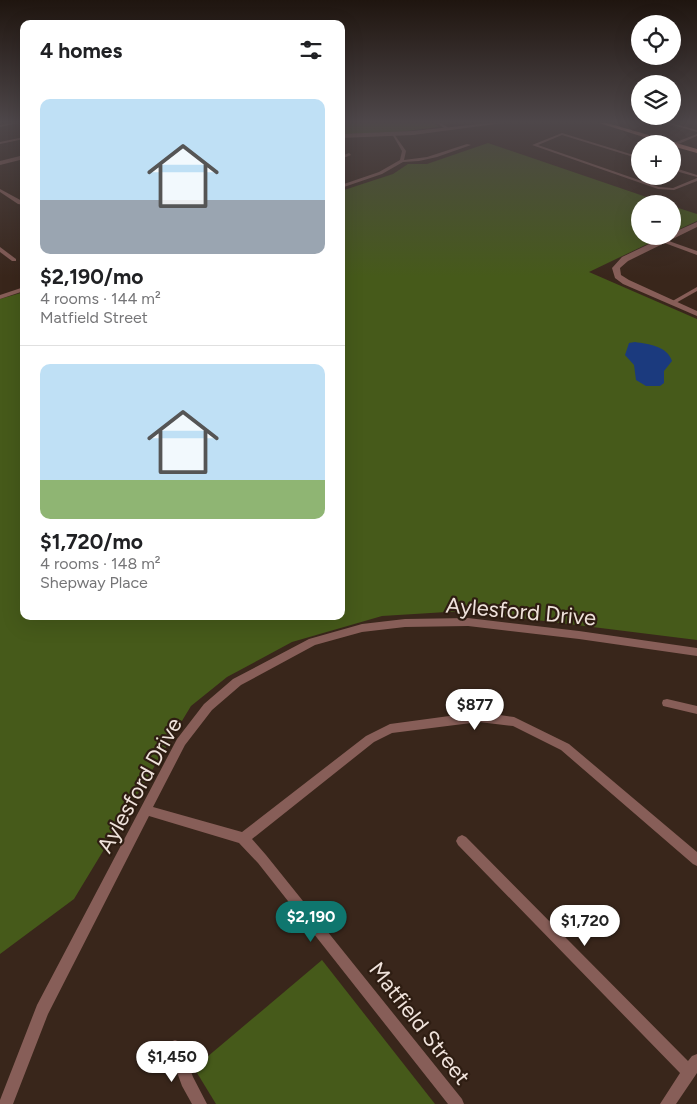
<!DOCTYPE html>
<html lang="en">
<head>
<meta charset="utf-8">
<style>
	body { margin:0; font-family:Figtree,sans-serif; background:#f2f2f2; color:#202124; height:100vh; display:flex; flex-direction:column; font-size:19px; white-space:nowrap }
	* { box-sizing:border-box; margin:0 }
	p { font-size:16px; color:#757577 }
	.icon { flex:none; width:28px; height:28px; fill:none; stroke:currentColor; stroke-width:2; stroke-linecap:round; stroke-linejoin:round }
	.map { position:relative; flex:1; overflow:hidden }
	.panel { position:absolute; left:20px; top:20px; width:325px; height:600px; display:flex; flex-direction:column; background:#fff; border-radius:10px; box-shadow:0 5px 20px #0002 }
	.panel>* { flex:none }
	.buttons { position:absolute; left:631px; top:15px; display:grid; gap:10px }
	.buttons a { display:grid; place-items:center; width:50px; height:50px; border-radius:50%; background:#fff; box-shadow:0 5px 20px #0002; font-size:25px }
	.price { position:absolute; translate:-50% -42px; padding:0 11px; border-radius:18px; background:#fff; color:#222; font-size:16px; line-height:32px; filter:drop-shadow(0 1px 2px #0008) }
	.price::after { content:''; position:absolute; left:50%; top:30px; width:15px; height:11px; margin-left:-8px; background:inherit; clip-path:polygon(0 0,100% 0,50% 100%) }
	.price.active { background:#0f766e; color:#fff }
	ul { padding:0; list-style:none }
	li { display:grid; align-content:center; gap:10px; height:265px; padding:0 20px }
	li+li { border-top:1px solid #e0e0e0 }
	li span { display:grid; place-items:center; height:155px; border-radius:10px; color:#555 }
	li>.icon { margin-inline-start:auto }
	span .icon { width:90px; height:90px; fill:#fffc; stroke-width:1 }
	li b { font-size:21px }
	h2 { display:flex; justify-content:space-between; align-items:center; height:60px; padding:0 20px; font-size:21px }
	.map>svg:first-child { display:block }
	.green { fill:#465a1a }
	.water { fill:#1b3a7e }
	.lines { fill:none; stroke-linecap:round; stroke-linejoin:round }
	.minor { fill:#875e58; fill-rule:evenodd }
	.tertiary { fill:#875e58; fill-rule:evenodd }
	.primary { fill:#e28e83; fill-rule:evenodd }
	.labels { text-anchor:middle; stroke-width:4.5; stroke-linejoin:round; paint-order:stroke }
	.near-street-label { font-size:22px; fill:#efe2db; stroke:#2e1d12 }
</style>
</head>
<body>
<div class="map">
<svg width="697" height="1104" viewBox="0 0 697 1104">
	<rect width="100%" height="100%" fill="#39261b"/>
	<g class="green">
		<path d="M341,123H434L439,127L398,132L341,134Z"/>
		<path d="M488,143L667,204H640V236H664L589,272L697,319V640L463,611L382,616L292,642L227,677L191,706L74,899L0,954V299L24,292V616H341V191L393,174L408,164H427Z"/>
		<path d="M672,206L697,214V221L673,232Z"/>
		<path d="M322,960L435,1104H216L194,1068Z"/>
	</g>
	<path class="water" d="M635,342C649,344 667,346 672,361L664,371V383L660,386H646L636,380L634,365L625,355L629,343Z"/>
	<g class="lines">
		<g class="minor">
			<path d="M12,123H18L0,127V125Z"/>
			<path d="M437,123H441L450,129L447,130Z"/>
			<path d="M666,123H671L697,130V132Z"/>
			<path d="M562,133L640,157V159L562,135L538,145L659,187L673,188L697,178V181L674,190L658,189L532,145Z"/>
			<path d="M392,134H394L406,151L404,160L427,157L467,144L471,145L437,157L419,161L403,162L382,174L341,188V185L379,172L400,160L402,151Z"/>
			<path d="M697,134V136L674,146L671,144Z"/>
			<path d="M24,137V139L0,144V142Z"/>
			<path d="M349,153L351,155L341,159V156Z"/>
			<path d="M672,167L697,175V177L672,170Z"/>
			<path d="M0,189L24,202V205L18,204L0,192Z"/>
			<path d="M662,240H666L697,251V255L662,242Z"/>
			<path d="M0,247L16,259V261H12L0,252Z"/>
			<path d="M24,287V291L0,299V295Z"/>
			<path d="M697,287V291L674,304L669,303Z"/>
			<path d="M468,618L579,631L697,648V656L579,639L468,626L405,627L362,632L315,645L241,685L212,710L185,745L153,807L242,832L366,736L390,724L479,712L514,717L569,744L697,852V866L693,864L561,750L513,726L479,722L392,733L374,742L252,839L266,855L462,1099L464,1104H448L258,863L239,843L149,816L48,1014L13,1104H0V1100L37,1005L177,739L204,704L233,679L309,639L362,624L405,619Z"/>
			<path d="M667,699L697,706V714L663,706L662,703L663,700Z"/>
			<path d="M462,835L466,837L688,1061L692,1056L697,1054V1073L676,1104H660L680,1073L458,845L456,841L458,837Z"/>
			<path d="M175,1040L180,1042L193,1077L207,1104H192L182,1086L168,1047L170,1042Z"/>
		</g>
		<g class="tertiary">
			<path d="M490,123H503L413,135L341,138V134L413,131Z"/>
			<path d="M24,155V159L0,165V161Z"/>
			<path d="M697,222V227L628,261L620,268L621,275L629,280L697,311V316L623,284L615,278L612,268L622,257L666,236H672V233Z"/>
		</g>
		<path class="primary" d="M599,123H607L697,149V153L672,146V144H666Z"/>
	</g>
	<linearGradient id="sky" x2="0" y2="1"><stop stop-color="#1f150f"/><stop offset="0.44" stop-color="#4e474a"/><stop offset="1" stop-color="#4e474a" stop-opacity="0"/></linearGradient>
	<rect width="697" height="277" fill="url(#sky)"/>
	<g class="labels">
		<g class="near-street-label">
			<text transform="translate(521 611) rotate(5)" y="8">Aylesford Drive</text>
			<text transform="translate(139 785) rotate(-61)" y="8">Aylesford Drive</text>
			<text transform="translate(420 1023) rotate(52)" y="8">Matfield Street</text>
		</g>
	</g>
</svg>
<div class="buttons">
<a><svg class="icon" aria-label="locate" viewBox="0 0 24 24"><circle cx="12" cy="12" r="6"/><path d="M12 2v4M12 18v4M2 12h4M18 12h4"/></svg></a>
<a><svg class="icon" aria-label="layers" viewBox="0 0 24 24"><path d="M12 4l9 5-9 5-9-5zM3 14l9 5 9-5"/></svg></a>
<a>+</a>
<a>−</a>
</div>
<b class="price" style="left:475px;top:731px">$877</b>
<b class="price active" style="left:311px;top:943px">$2,190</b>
<b class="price" style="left:585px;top:947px">$1,720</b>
<b class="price" style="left:172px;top:1083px">$1,450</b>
<section class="panel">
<h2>4 homes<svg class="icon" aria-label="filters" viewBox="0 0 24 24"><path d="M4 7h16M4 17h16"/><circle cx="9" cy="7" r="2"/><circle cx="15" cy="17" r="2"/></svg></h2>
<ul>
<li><span style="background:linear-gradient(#bfe0f5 65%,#9aa5b1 0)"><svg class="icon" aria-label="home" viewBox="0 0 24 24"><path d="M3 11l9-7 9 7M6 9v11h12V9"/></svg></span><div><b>$2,190/mo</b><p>4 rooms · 144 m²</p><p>Matfield Street</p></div></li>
<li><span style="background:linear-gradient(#bfe0f5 75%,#8fb573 0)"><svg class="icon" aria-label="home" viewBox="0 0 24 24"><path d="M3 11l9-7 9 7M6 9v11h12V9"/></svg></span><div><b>$1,720/mo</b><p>4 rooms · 148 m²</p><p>Shepway Place</p></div></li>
</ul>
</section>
</div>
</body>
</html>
